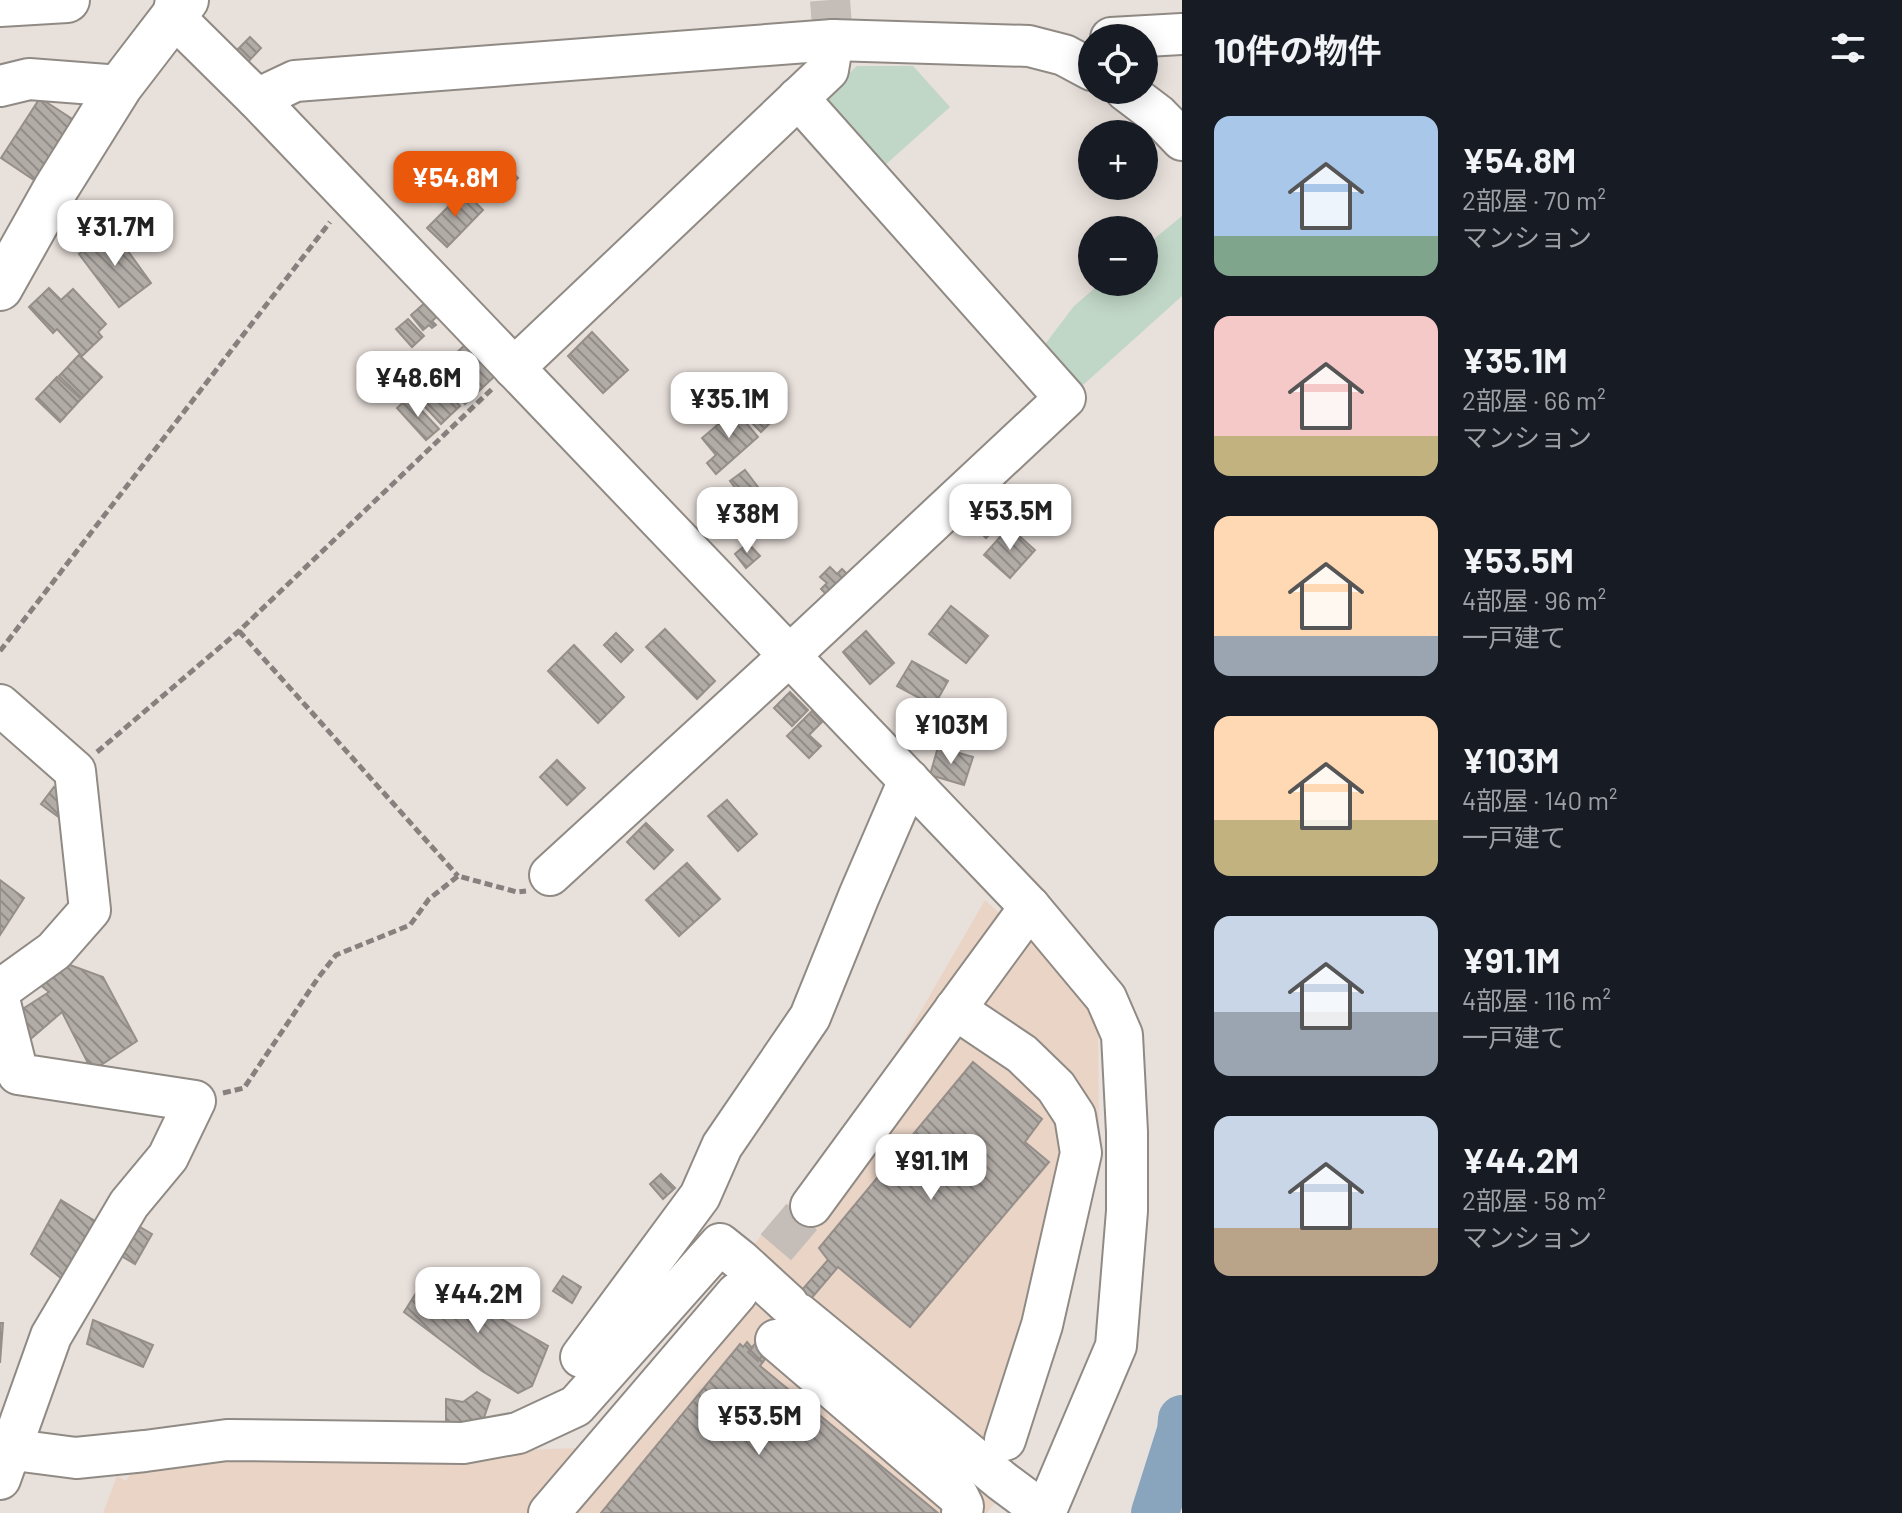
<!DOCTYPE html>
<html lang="ja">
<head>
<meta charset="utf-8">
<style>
	body { margin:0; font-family:Barlow,"Noto Sans JP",sans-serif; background:#242831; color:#f1f3f6; height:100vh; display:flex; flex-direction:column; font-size:30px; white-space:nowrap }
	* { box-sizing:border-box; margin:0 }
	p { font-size:26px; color:#9ea1a6 }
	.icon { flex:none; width:44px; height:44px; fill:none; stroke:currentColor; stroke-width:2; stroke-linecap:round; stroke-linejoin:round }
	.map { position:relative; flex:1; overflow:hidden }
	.drawer { display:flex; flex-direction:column; background:#171b24; width:720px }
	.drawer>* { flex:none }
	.controls { position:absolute; left:1078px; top:24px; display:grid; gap:16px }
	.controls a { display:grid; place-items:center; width:80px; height:80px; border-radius:50%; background:#171b24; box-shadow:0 4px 20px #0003; font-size:40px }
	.price { position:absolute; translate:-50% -68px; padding:0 18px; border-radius:16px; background:#fff; color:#222; font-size:26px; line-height:52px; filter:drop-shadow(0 2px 4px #0008) }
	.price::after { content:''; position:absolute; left:50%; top:48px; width:24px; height:18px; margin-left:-12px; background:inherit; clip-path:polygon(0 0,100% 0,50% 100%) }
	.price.selected { background:#ea580c; color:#fff }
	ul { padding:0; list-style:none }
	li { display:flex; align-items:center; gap:24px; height:200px; padding:0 32px }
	li span { display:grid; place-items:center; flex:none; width:224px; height:160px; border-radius:16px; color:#555 }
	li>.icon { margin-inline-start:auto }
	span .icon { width:96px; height:96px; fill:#fffc; stroke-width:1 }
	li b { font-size:34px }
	h2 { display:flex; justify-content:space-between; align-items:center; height:96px; padding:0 32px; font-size:34px }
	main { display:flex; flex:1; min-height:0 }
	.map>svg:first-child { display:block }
	.industrial { fill:#e9d4c6 }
	.green { fill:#c0d6c6 }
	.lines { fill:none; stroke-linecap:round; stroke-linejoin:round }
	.river { stroke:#89a5bd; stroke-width:48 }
	.building { fill:url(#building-back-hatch); stroke:#958e89; stroke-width:2 }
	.minor-tunnel { stroke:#c4bdb8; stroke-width:40; stroke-dasharray:40 20; stroke-linecap:butt }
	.minor-casing { stroke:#908a85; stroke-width:44 }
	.major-casing { stroke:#908a85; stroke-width:48 }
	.highway-casing { stroke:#908a85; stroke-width:48 }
	.path { stroke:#86817e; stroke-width:5; stroke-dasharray:8 4; stroke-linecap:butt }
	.minor { stroke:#fff; stroke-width:40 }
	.major { stroke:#fff; stroke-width:44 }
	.highway { stroke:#fff; stroke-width:44 }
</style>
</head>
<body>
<main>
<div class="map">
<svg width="1182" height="1513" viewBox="0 0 1182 1513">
	<defs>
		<pattern id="building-back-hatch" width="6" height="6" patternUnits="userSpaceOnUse" patternTransform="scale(2)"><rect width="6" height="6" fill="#b2aca7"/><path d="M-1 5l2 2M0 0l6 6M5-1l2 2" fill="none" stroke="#918c88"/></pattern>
	</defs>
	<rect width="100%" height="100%" fill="#e8e0db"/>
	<path class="industrial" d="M985,900L1064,972L1098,1026L1099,1138L1073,1277L1024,1424L994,1504L987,1513H103L117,1476L126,1481L136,1463L581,1448L677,1337L859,1118Z"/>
	<g class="green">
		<path d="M857,66H913L950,107L875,174L815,105Z"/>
		<path d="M1182,216V296L1073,394L1037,355L1074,306L1102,282H1144V247Z"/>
	</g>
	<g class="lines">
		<path class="river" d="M1155,1513L1181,1431L1182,1419"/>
	</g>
	<g class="building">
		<path d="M250,37L261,48L247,63L236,51Z"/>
		<path d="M40,98L77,122L37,182L1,158Z"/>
		<path d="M501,160L518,178L500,196L483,177Z"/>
		<path d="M464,191L483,210L447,247L427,228Z"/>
		<path d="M112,229L151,283L119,307L79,254Z"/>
		<path d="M49,288L61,300L73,289L106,324L98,332L102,337L82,356L57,329L53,333L29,307Z"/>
		<path d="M427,301L439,315L432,321L436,325L432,328L429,325L423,330L411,315Z"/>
		<path d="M408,319L424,336L412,347L396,329Z"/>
		<path d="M592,332L628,370L603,393L568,356Z"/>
		<path d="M467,343L496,375L465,404L436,372Z"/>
		<path d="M79,355L102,377L82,398L59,376Z"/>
		<path d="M57,377L81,399L60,422L36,399Z"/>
		<path d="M434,378L460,406L441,424L415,396Z"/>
		<path d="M409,397L439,429L426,440L397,408Z"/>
		<path d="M758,408L772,421L761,432L747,418Z"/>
		<path d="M735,410L758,437L716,474L707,463L716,455L702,438Z"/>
		<path d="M745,470L764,495L749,506L730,481Z"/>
		<path d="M986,510L1000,524L986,538L972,524Z"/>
		<path d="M1009,527L1035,550L1010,578L984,555Z"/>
		<path d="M748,543L760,556L746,568L735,554Z"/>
		<path d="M830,567L837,574L842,569L853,580L833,601L821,589L827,583L820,577Z"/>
		<path d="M951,606L988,636L966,663L929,634Z"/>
		<path d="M665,629L715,681L697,699L646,647Z"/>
		<path d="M866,631L894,663L870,684L843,652Z"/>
		<path d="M616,633L633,650L621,662L604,645Z"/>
		<path d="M574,645L624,697L598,723L548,671Z"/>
		<path d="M912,661L948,681L934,706L897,686Z"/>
		<path d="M790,692L808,710L792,726L774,708Z"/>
		<path d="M812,711L822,722L809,735L821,746L809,758L787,736Z"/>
		<path d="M938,747L973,757L964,785L930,775Z"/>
		<path d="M557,760L585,788L567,805L540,777Z"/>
		<path d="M54,787L73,801L60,818L41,804Z"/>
		<path d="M727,800L757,834L738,851L708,816Z"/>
		<path d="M646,823L673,850L654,869L627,842Z"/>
		<path d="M687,863L720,899L679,936L646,900Z"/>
		<path d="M0,880L24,898L0,935Z"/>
		<path d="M59,961L103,977L137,1041L92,1071L62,1012L27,1042L15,1014L49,992L32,978Z"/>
		<path d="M973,1062L1042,1119L1025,1142L1049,1162L910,1327L838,1267L758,1361L748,1352L828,1260L819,1248Z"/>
		<path d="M661,1174L675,1188L663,1199L650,1184Z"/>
		<path d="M61,1200L113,1232L77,1291L31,1254Z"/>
		<path d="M135,1224L152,1234L135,1264L118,1254Z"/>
		<path d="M427,1276L548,1346L532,1386L518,1393L482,1371L404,1312Z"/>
		<path d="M563,1276L581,1287L572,1303L553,1291Z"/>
		<path d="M93,1320L153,1345L143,1367L87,1344Z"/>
		<path d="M0,1323H3L0,1363Z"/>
		<path d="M747,1342L752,1348L748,1352L758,1361L762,1356L765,1359L760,1366L938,1513H601L740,1344L743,1347Z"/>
		<path d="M477,1392L490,1400L478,1435L446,1432V1399L463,1402Z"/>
	</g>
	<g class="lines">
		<g class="minor-tunnel">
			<path d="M830,0L833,40"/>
			<path d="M737,1293L811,1206"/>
		</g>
		<g class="minor-casing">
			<g id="minor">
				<path d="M176,0L173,16L257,99L1030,907L1106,998L1122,1035L1127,1132V1211L1116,1346L1045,1513"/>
				<path d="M1111,38L1182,34"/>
				<path d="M0,86L29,79L120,86"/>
				<path d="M1125,90L1158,115L1182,140"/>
				<path d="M257,99L295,81L833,40L1029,46L1064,55L1092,70"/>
				<path d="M514,368L828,70L833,40"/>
				<path d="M0,705L75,771L90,910L54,951L0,990"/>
				<path d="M550,875L790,655L1065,398L798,98"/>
				<path d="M0,1003L18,1074L195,1101L168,1157L129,1204L51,1336L0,1479"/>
				<path d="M955,1009L1022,1054L1056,1087L1075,1116L1081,1153L1042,1325L1005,1440"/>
				<path d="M811,1206L1030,907"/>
				<path d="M799,1314L1002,1481L1045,1513"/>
				<path d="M776,1340L958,1496L963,1506L962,1513"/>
				<path d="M581,1357L700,1196L722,1146L810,1017L859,896L909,780"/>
				<path d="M0,1448L76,1458L145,1451L227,1440L463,1443L518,1433L576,1406L720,1244L740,1260L788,1304"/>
				<path d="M549,1513L737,1293"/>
			</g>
		</g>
		<g class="major-casing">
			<path id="major" d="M0,288L55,190L120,86L186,0"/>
		</g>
		<g class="highway-casing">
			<path id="highway" d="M0,4L67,0"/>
		</g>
		<g class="path">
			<path d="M239,631L458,876"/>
			<path d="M0,651L330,222"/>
			<path d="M97,752L239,631L493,388"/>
			<path d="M223,1093L244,1088L318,978L336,955L410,925L429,899L458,876L517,892L526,891"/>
		</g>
		<use href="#minor" class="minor"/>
		<use href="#major" class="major"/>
		<use href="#highway" class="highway"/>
	</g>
</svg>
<div class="controls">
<a><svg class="icon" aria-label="locate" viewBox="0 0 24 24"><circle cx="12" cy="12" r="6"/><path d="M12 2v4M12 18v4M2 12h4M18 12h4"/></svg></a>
<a>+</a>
<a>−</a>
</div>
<b class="price selected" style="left:455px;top:219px">¥54.8M</b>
<b class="price" style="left:115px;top:268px">¥31.7M</b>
<b class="price" style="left:418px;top:419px">¥48.6M</b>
<b class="price" style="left:729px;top:440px">¥35.1M</b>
<b class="price" style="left:1010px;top:552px">¥53.5M</b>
<b class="price" style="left:747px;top:555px">¥38M</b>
<b class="price" style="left:951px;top:766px">¥103M</b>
<b class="price" style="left:931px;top:1202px">¥91.1M</b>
<b class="price" style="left:478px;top:1335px">¥44.2M</b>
<b class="price" style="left:759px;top:1457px">¥53.5M</b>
</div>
<section class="drawer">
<h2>10件の物件<svg class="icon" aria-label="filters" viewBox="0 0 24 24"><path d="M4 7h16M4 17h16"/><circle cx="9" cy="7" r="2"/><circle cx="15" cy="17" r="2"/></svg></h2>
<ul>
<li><span style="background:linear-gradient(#a9c7e8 75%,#7fa58c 0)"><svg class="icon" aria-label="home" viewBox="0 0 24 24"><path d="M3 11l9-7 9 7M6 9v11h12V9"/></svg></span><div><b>¥54.8M</b><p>2部屋 · 70 m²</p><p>マンション</p></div></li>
<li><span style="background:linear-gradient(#f6c9c9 75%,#c2b280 0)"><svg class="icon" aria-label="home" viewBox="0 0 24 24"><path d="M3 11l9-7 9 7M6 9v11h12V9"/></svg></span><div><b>¥35.1M</b><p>2部屋 · 66 m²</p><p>マンション</p></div></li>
<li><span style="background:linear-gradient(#ffd9b3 75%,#9aa5b1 0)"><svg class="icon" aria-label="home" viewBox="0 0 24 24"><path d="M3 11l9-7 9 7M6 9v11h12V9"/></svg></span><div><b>¥53.5M</b><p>4部屋 · 96 m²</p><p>一戸建て</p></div></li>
<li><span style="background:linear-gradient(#ffd9b3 65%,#c2b280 0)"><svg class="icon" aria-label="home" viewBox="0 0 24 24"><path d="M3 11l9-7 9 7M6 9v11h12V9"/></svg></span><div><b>¥103M</b><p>4部屋 · 140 m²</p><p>一戸建て</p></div></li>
<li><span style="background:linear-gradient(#c9d6e8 60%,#9aa5b1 0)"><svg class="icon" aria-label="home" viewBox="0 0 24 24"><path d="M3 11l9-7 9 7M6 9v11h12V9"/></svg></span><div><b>¥91.1M</b><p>4部屋 · 116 m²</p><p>一戸建て</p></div></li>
<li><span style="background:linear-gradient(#c9d6e8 70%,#b9a48a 0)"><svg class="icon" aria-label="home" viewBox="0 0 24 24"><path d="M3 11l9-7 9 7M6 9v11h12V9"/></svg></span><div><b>¥44.2M</b><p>2部屋 · 58 m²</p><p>マンション</p></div></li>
</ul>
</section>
</main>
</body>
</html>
